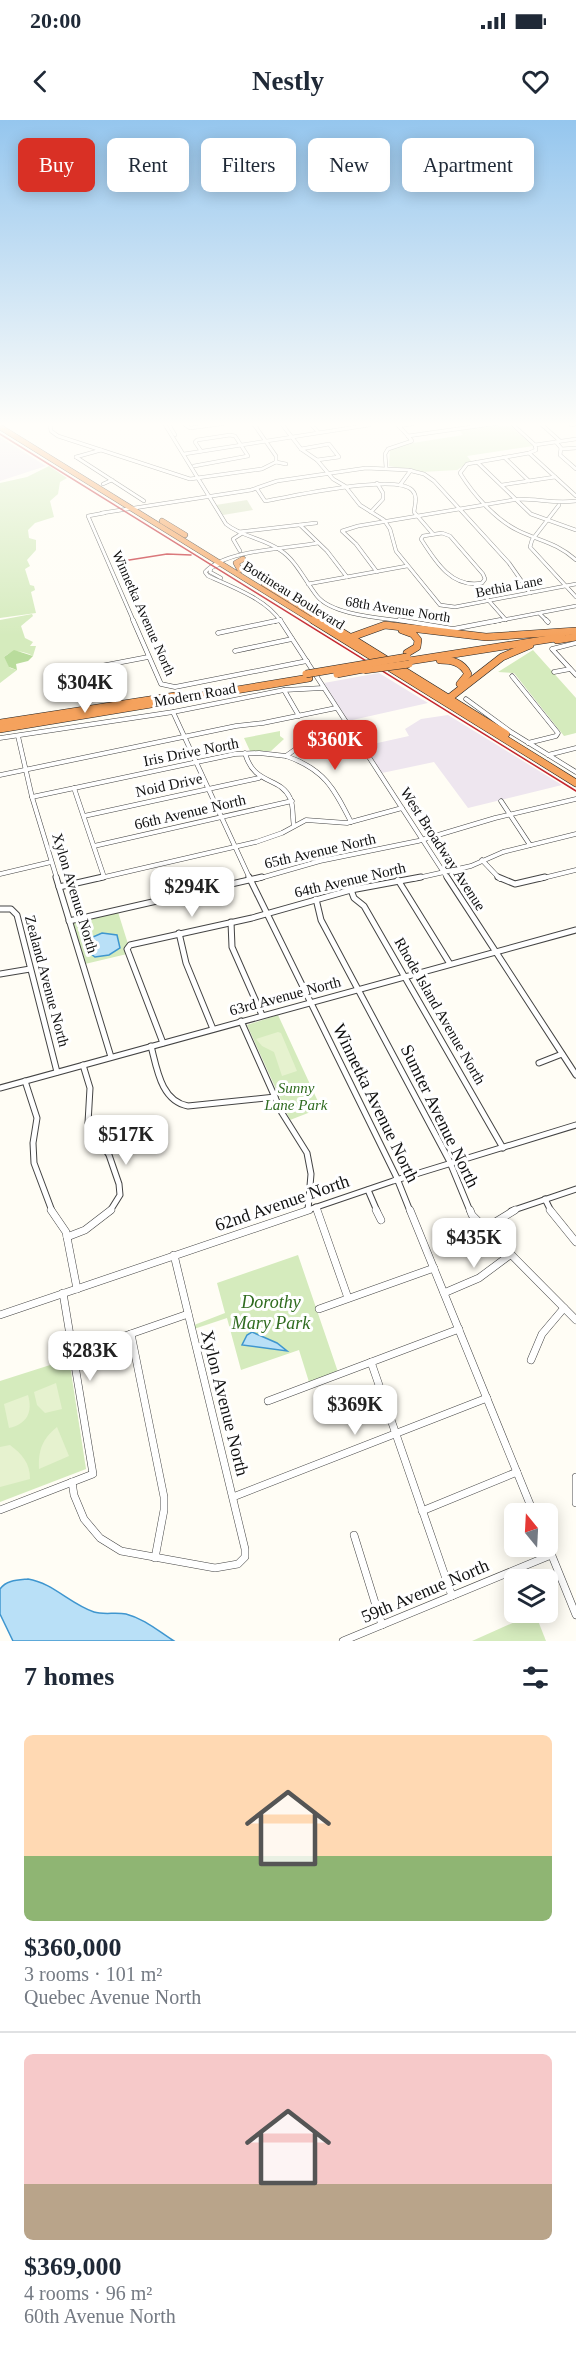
<!DOCTYPE html>
<html lang="en">
<head>
<meta charset="utf-8">
<style>
	body { margin:0; font-family:Georgia,serif; background:#f2f2f3; color:#1f2937; height:100vh; display:flex; flex-direction:column; font-size:22px; white-space:nowrap }
	* { box-sizing:border-box; margin:0 }
	p { font-size:20px; color:#747a83 }
	.icon { flex:none; width:33px; height:33px; fill:none; stroke:currentColor; stroke-width:2; stroke-linecap:round; stroke-linejoin:round }
	.map { position:relative; height:1521px; overflow:hidden }
	.details { display:flex; flex-direction:column; background:#fff; flex:1 }
	.details>* { flex:none }
	.banner { position:absolute; left:18px; top:18px; width:540px; height:54px; display:flex; gap:12px }
	.needle { width:39px; rotate:342deg }
	.controls { position:absolute; left:504px; top:1383px; display:grid; gap:12px }
	.controls a { display:grid; place-items:center; width:54px; height:54px; border-radius:9px; background:#fff; box-shadow:0 3px 15px #0003; font-size:30px }
	.price { position:absolute; translate:-50% -51px; padding:0 14px; border-radius:12px; background:#fff; color:#222; font-size:20px; line-height:39px; filter:drop-shadow(0 2px 3px #0008) }
	.price::after { content:''; position:absolute; left:50%; top:36px; width:18px; height:14px; margin-left:-9px; background:inherit; clip-path:polygon(0 0,100% 0,50% 100%) }
	.price.current { background:#d93025; color:#fff }
	ul { padding:0; list-style:none }
	li { display:grid; align-content:center; gap:12px; height:318px; padding:0 24px }
	li+li { border-top:2px solid #e0e1e3 }
	li span { display:grid; place-items:center; height:186px; border-radius:9px; color:#555 }
	li>.icon { margin-inline-start:auto }
	span .icon { width:108px; height:108px; fill:#fffc; stroke-width:1 }
	li b { font-size:26px }
	h2 { display:flex; justify-content:space-between; align-items:center; height:72px; padding:0 24px; font-size:26px }
	.pill { padding:0 21px; border-radius:9px; background:#fff; box-shadow:0 3px 15px #0003; font-size:21px; line-height:54px }
	.pill.current { background:#d93025; color:#fff }
	.status { display:flex; justify-content:space-between; align-items:center; height:42px; padding:0 30px; background:#fff; direction:ltr }
	.status svg { height:16px; fill:currentColor }
	header { display:flex; justify-content:space-between; align-items:center; height:78px; padding:0 24px; background:#fff; font-size:27px; font-weight:700 }
	.map>svg:first-child { display:block }
	.industrial { fill:#eee6ef }
	.green { fill:#d5ebbd }
	.forest { fill:#b9dc9c }
	.cemetery { fill:#d9e3c4 }
	.pitch { fill:#e6f2cf }
	.water { fill:#b9e0f7; stroke:#3f96cf; stroke-width:1.5 }
	.lines { fill:none; stroke-linecap:round; stroke-linejoin:round }
	.minor-far3-casing { stroke:#444; stroke-width:4 }
	.minor-far2-casing { stroke:#444; stroke-width:5 }
	.minor-far1-casing { stroke:#444; stroke-width:7 }
	.minor-casing { stroke:#444; stroke-width:8 }
	.highway-far1-casing { stroke:#222; stroke-width:6 }
	.highway-casing { stroke:#222; stroke-width:8 }
	.minor-far3 { stroke:#fff; stroke-width:3 }
	.minor-far2 { stroke:#fff; stroke-width:4 }
	.minor-far1 { stroke:#fff; stroke-width:5 }
	.minor { stroke:#fff; stroke-width:7 }
	.highway-far1 { stroke:#f5a25d; stroke-width:5 }
	.highway { stroke:#f5a25d; stroke-width:7 }
	.rail { stroke:#c4262e; stroke-width:1.5 }
	.highway-bridge-casing { stroke:#222; stroke-width:8; stroke-linecap:butt }
	.highway-bridge { stroke:#f5a25d; stroke-width:7 }
	.labels { text-anchor:middle; stroke-width:6; stroke-linejoin:round; paint-order:stroke }
	.far-street-label { font-size:14px; fill:#111; stroke:#fff }
	.street-label { font-size:15px; fill:#111; stroke:#fff }
	.park-label { font-size:15px; font-style:italic; fill:#2f6b1f; stroke:#fff }
	.near-street-label { font-size:18px; fill:#111; stroke:#fff }
	.near-park-label { font-size:18px; font-style:italic; fill:#2f6b1f; stroke:#fff }
</style>
</head>
<body>
<div class="status"><b>20:00</b><svg viewBox="0 0 49 12"><path d="M0 12V9h3v3zM5 12V6h3v6zM10 12V3h3v9zM15 12V0h3v12zM26 1h20v11H26zM47 4h2v5h-2z"/></svg></div>
<header><svg class="icon" aria-label="back" viewBox="0 0 24 24"><path d="M15 5l-7 7 7 7"/></svg>Nestly<svg class="icon" aria-label="heart" viewBox="0 0 24 24"><path d="M12 20l-8-8c-3-5 5-10 8-4 3-6 11-1 8 4z"/></svg></header>
<div class="map">
<svg width="576" height="1521" viewBox="0 0 576 1521">
	<rect width="100%" height="100%" fill="#fffdf5"/>
	<g class="industrial">
		<path d="M0,317L46,346L0,361Z"/>
		<path d="M379,553L428,583L348,601L324,563Z"/>
		<path d="M448,595L562,665L468,688L434,642L382,653L364,626L409,616L405,609L421,599Z"/>
	</g>
	<g class="green">
		<path d="M507,303L533,326L467,336L471,341L457,350L422,352L389,346L390,329L400,325L463,315L459,310Z"/>
		<path d="M49,346L67,358L60,362L58,374L50,381L54,397L35,403L28,410L29,418L36,420V430L27,440L30,446L25,449L30,465L34,466L35,470L31,472L36,493L0,498V363L27,357Z"/>
		<path d="M32,494L33,496L21,506L25,518L33,522L30,526H36L33,536C23,531 13,529 4,537L10,548L17,550L0,563V500Z"/>
		<path d="M533,530L576,578V613L564,616L514,553L498,552Z"/>
		<path d="M280,611V616L284,619L271,631H250L244,618Z"/>
		<path d="M118,792L128,824L127,834L85,844L72,803Z"/>
		<path d="M278,895L321,988L290,1000L247,905Z"/>
		<path d="M298,1135L338,1252L309,1262L299,1230L241,1250L227,1198L194,1209V1205L225,1193L217,1163Z"/>
		<path d="M69,1239L86,1349L0,1382V1261Z"/>
		<path d="M535,1493L546,1521H472Z"/>
	</g>
	<path class="forest" d="M14,530L33,536L28,541L16,544L17,550L9,547L4,537Z"/>
	<path class="cemetery" d="M247,380L253,390L223,395L216,385Z"/>
	<g class="pitch">
		<path d="M278,912L281,913L297,951L282,956L274,932L262,926L256,919Z"/>
		<path d="M56,1263L62,1289L45,1293L37,1285L34,1272Z"/>
		<path d="M28,1275C33,1292 27,1304 9,1308L4,1284Z"/>
		<path d="M57,1307L69,1336L39,1349C38,1331 42,1319 57,1307Z"/>
		<path d="M10,1325C22,1334 30,1343 30,1359L0,1367V1327Z"/>
	</g>
	<g class="water">
		<path d="M102,813L117,815L120,828L109,835L95,837L87,831L89,824L86,820Z"/>
		<path d="M252,1212L277,1223L287,1231L242,1225L247,1215Z"/>
		<path d="M28,1459C53,1463 70,1484 94,1492C103,1495 116,1492 126,1494C145,1499 158,1511 174,1521H13L0,1494V1469C6,1460 18,1460 28,1459Z"/>
	</g>
	<g class="lines">
		<g class="minor-far3-casing">
			<g id="minor-far3">
				<path d="M50,303L51,311L58,316L190,359L262,349L276,342"/>
				<path d="M164,303L226,404C242,417 263,418 280,430C296,440 305,461 317,476C333,496 385,498 409,502"/>
				<path d="M168,303L175,315"/>
				<path d="M183,303L190,308L228,303"/>
				<path d="M253,303L276,336V342"/>
				<path d="M281,303L301,329L317,340L333,359L345,366L360,385L384,400L390,409L396,431L440,485L455,487L576,464"/>
				<path d="M310,303L318,312"/>
				<path d="M396,303L408,316"/>
				<path d="M511,303L535,325"/>
				<path d="M540,303L560,321"/>
				<path d="M571,305L576,304"/>
				<path d="M399,306L416,303"/>
				<path d="M408,316L499,303"/>
				<path d="M556,322L561,328L560,335L576,349"/>
				<path d="M535,325L536,330L529,333L467,344L460,353C473,374 495,399 517,410C539,421 556,422 576,440"/>
				<path d="M535,325L576,319"/>
				<path d="M301,329L329,324L339,337L317,340"/>
				<path d="M561,329L576,328"/>
				<path d="M529,333L576,376"/>
				<path d="M184,334L369,305"/>
				<path d="M76,337L144,381"/>
				<path d="M76,337L101,330"/>
				<path d="M504,337L529,361"/>
				<path d="M276,342L286,344"/>
				<path d="M477,342L531,394L576,410"/>
				<path d="M194,346L248,336L235,316L230,315L197,320L195,322L201,331"/>
				<path d="M386,347L385,334L388,329L412,321L408,316"/>
				<path d="M103,364L112,360"/>
				<path d="M400,365L411,350"/>
				<path d="M502,365L555,357"/>
				<path d="M257,369L265,381C291,377 395,353 412,370C418,376 415,384 414,392L433,414"/>
				<path d="M559,385L532,420L530,427L576,477"/>
				<path d="M371,392L383,379V373L377,363"/>
				<path d="M102,393L251,370L277,361L366,348L408,350L424,354L434,361L509,443L530,473"/>
				<path d="M104,393L88,396L134,502"/>
				<path d="M300,405L327,431L347,457"/>
				<path d="M239,412L316,403"/>
				<path d="M442,413L450,416L483,454L485,459L482,463C452,469 435,441 421,419L423,416Z"/>
				<path d="M240,431L233,419L241,414"/>
				<path d="M218,445L211,448L210,452L221,458"/>
				<path d="M377,452L356,424L342,411L358,406L519,379C540,379 555,384 576,381"/>
				<path d="M308,464L407,446"/>
				<path d="M475,465L506,500"/>
				<path d="M540,494L548,502"/>
				<path d="M273,502L281,500"/>
				<path d="M281,502C268,480 231,466 208,456L205,452C226,429 288,429 318,423"/>
				<path d="M492,502L576,486"/>
			</g>
		</g>
		<g class="minor-far2-casing">
			<g id="minor-far2">
				<path d="M133,500L161,564L175,567L307,541"/>
				<path d="M280,500L448,759"/>
				<path d="M399,500L453,509L500,500"/>
				<path d="M546,500L548,502"/>
				<path d="M218,513L280,500"/>
				<path d="M576,523L552,529L576,555"/>
				<path d="M235,531L292,519"/>
				<path d="M554,552L570,549"/>
				<path d="M49,556L148,537"/>
				<path d="M512,556L558,613L556,616L528,623"/>
				<path d="M284,570L299,596"/>
				<path d="M466,579L511,612L576,652"/>
				<path d="M173,592L250,759"/>
				<path d="M18,616L32,677L57,759"/>
				<path d="M0,618L173,592L284,570L323,568"/>
				<path d="M245,633C254,666 280,656 290,678C294,686 292,697 294,706"/>
				<path d="M548,635L576,628"/>
				<path d="M286,636C324,649 334,668 351,702"/>
				<path d="M0,655L236,606L263,603L336,588"/>
				<path d="M74,668L104,757"/>
				<path d="M32,677L235,634L259,633L286,636L307,621L349,608"/>
				<path d="M501,681L530,725"/>
				<path d="M84,696L259,658"/>
				<path d="M94,726L292,681"/>
				<path d="M482,740L500,759"/>
				<path d="M0,754L51,742"/>
				<path d="M96,759L256,722L282,713L306,700L347,703L402,688"/>
				<path d="M257,759L320,741L418,721L495,698L576,679"/>
				<path d="M413,759L471,746L503,732L576,714"/>
				<path d="M539,759L576,750"/>
			</g>
		</g>
		<g class="minor-far1-casing">
			<g id="minor-far1">
				<path d="M56,757L111,937"/>
				<path d="M249,757L396,1056L410,1091"/>
				<path d="M447,757L576,955"/>
				<path d="M498,757L515,764L545,757"/>
				<path d="M398,760L450,844"/>
				<path d="M59,767L103,757"/>
				<path d="M351,770L354,778L364,786L503,1028"/>
				<path d="M316,779L321,800L449,1040L470,1091"/>
				<path d="M0,789H11L17,795L57,952"/>
				<path d="M69,801L262,757"/>
				<path d="M231,802L232,827L262,895"/>
				<path d="M179,813L186,843L213,909"/>
				<path d="M0,854L30,849"/>
				<path d="M241,901L282,993L307,1033L311,1054L308,1090"/>
				<path d="M163,923L127,829L130,825L252,798L351,770L421,757"/>
				<path d="M151,926C157,949 161,981 188,986L275,977"/>
				<path d="M539,943L562,934"/>
				<path d="M83,945L90,968L88,1003L109,1035L119,1064L120,1075L110,1091"/>
				<path d="M25,961L37,998L33,1023L34,1043L52,1091"/>
				<path d="M0,968L576,810"/>
				<path d="M368,1070L377,1091"/>
				<path d="M545,1079L551,1091"/>
				<path d="M316,1087L317,1091"/>
				<path d="M305,1091L393,1061L576,1005"/>
				<path d="M511,1091L576,1069"/>
			</g>
		</g>
		<g class="minor-casing">
			<g id="minor">
				<path d="M51,1090L66,1112L77,1169"/>
				<path d="M317,1090L348,1178"/>
				<path d="M376,1090L381,1100"/>
				<path d="M410,1090L534,1394"/>
				<path d="M470,1090L472,1095L576,1200"/>
				<path d="M550,1090L576,1122"/>
				<path d="M484,1109L515,1090"/>
				<path d="M67,1117L85,1110L111,1090"/>
				<path d="M444,1173L479,1158L510,1135"/>
				<path d="M319,1189L434,1148"/>
				<path d="M0,1195L309,1090"/>
				<path d="M131,1214L164,1377V1390L155,1438"/>
				<path d="M73,1234L188,1194"/>
				<path d="M531,1240L542,1214L564,1188"/>
				<path d="M371,1242L452,1476"/>
				<path d="M268,1281L459,1209"/>
				<path d="M576,1357V1383"/>
				<path d="M72,1362L74,1375L84,1399L100,1418L121,1431L215,1448L238,1444L245,1437V1429L174,1135"/>
				<path d="M233,1377L487,1278"/>
				<path d="M0,1390L93,1354L63,1173"/>
				<path d="M422,1391L517,1352"/>
				<path d="M354,1415L382,1505"/>
				<path d="M548,1426L576,1495"/>
				<path d="M343,1521L551,1435"/>
			</g>
		</g>
		<g class="highway-far1-casing">
			<g id="highway-far1">
				<path d="M0,307L315,502"/>
				<path d="M162,401L185,415"/>
				<path d="M240,450L236,443L243,439"/>
				<path d="M264,464L325,502"/>
			</g>
		</g>
		<g class="highway-casing">
			<g id="highway">
				<path d="M313,500L576,663"/>
				<path d="M322,500L506,614"/>
				<path d="M402,510L413,514L418,520L417,527L407,533"/>
				<path d="M349,518L385,505L486,517L576,511"/>
				<path d="M557,520L576,517"/>
				<path d="M440,540C452,540 462,542 468,554L460,564"/>
				<path d="M409,541L562,517"/>
				<path d="M448,579L502,537L530,525"/>
				<path d="M0,603L175,576"/>
				<path d="M0,609L309,558"/>
			</g>
		</g>
		<use href="#minor-far3" class="minor-far3"/>
		<use href="#minor-far2" class="minor-far2"/>
		<use href="#minor-far1" class="minor-far1"/>
		<use href="#minor" class="minor"/>
		<use href="#highway-far1" class="highway-far1"/>
		<use href="#highway" class="highway"/>
		<g class="rail">
			<path d="M0,314L576,671"/>
			<path d="M123,441L167,434L191,435"/>
		</g>
		<g class="highway-bridge-casing">
			<g id="highway-bridge">
				<path d="M364,550L409,544"/>
				<path d="M306,554L407,537"/>
				<path d="M337,554L369,548"/>
			</g>
		</g>
		<use href="#highway-bridge" class="highway-bridge"/>
	</g>
	<linearGradient id="sky" x2="0" y2="1"><stop stop-color="#95c6ee"/><stop offset="0.59" stop-color="#fffefa"/><stop offset="1" stop-color="#fffefa" stop-opacity="0"/></linearGradient>
	<rect width="576" height="516" fill="url(#sky)"/>
	<g class="labels">
		<g class="far-street-label">
			<text transform="translate(509 466) rotate(-11)" y="5">Bethia Lane</text>
			<text transform="translate(294 475) rotate(32)" y="5">Bottineau Boulevard</text>
			<text transform="translate(398 489) rotate(9)" y="5">68th Avenue North</text>
			<text transform="translate(144 493) rotate(66)" y="5">Winnetka Avenue North</text>
		</g>
		<g class="street-label">
			<text transform="translate(195 575) rotate(-10)" y="5">Modern Road</text>
			<text transform="translate(191 632) rotate(-11)" y="5">Iris Drive North</text>
			<text transform="translate(169 665) rotate(-12)" y="5">Noid Drive</text>
			<text transform="translate(190 692) rotate(-13)" y="5">66th Avenue North</text>
			<text transform="translate(443 729) rotate(57)" y="5">West Broadway Avenue</text>
			<text transform="translate(320 731) rotate(-13)" y="5">65th Avenue North</text>
			<text transform="translate(350 760) rotate(-13)" y="5">64th Avenue North</text>
			<text transform="translate(75 773) rotate(73)" y="5">Xylon Avenue North</text>
			<text transform="translate(47 861) rotate(75)" y="5">Zealand Avenue North</text>
			<text transform="translate(285 876) rotate(-15)" y="5">63rd Avenue North</text>
			<text transform="translate(440 891) rotate(60)" y="5">Rhode Island Avenue North</text>
		</g>
		<g class="park-label">
			<text x="296" y="973">Sunny<tspan x="296" dy="17">Lane Park</tspan></text>
		</g>
		<g class="near-street-label">
			<text transform="translate(376 983) rotate(64)" y="6">Winnetka Avenue North</text>
			<text transform="translate(440 996) rotate(64)" y="6">Sumter Avenue North</text>
			<text transform="translate(282 1083) rotate(-19)" y="6">62nd Avenue North</text>
			<text transform="translate(225 1283) rotate(76)" y="6">Xylon Avenue North</text>
			<text transform="translate(425 1471) rotate(-23)" y="6">59th Avenue North</text>
		</g>
		<g class="near-park-label">
			<text x="271" y="1188">Dorothy<tspan x="271" dy="21">Mary Park</tspan></text>
		</g>
	</g>
</svg>
<div class="controls">
<a><svg class="needle" viewBox="-14 -14 28 28"><path d="M0-13l5 13h-10z" fill="#e53935"/><path d="M0 13l5-13h-10z" fill="#747a83"/></svg></a>
<a><svg class="icon" aria-label="layers" viewBox="0 0 24 24"><path d="M12 4l9 5-9 5-9-5zM3 14l9 5 9-5"/></svg></a>
</div>
<b class="price" style="left:85px;top:594px">$304K</b>
<b class="price current" style="left:335px;top:651px">$360K</b>
<b class="price" style="left:192px;top:798px">$294K</b>
<b class="price" style="left:126px;top:1046px">$517K</b>
<b class="price" style="left:474px;top:1149px">$435K</b>
<b class="price" style="left:90px;top:1262px">$283K</b>
<b class="price" style="left:355px;top:1316px">$369K</b>
<div class="banner">
<a class="pill current">Buy</a>
<a class="pill">Rent</a>
<a class="pill">Filters</a>
<a class="pill">New</a>
<a class="pill">Apartment</a>
</div>
</div>
<section class="details">
<h2>7 homes<svg class="icon" aria-label="filters" viewBox="0 0 24 24"><path d="M4 7h16M4 17h16"/><circle cx="9" cy="7" r="2"/><circle cx="15" cy="17" r="2"/></svg></h2>
<ul>
<li><span style="background:linear-gradient(#ffd9b3 65%,#8fb573 0)"><svg class="icon" aria-label="home" viewBox="0 0 24 24"><path d="M3 11l9-7 9 7M6 9v11h12V9"/></svg></span><div><b>$360,000</b><p>3 rooms · 101 m²</p><p>Quebec Avenue North</p></div></li>
<li><span style="background:linear-gradient(#f6c9c9 70%,#b9a48a 0)"><svg class="icon" aria-label="home" viewBox="0 0 24 24"><path d="M3 11l9-7 9 7M6 9v11h12V9"/></svg></span><div><b>$369,000</b><p>4 rooms · 96 m²</p><p>60th Avenue North</p></div></li>
</ul>
</section>
</body>
</html>
